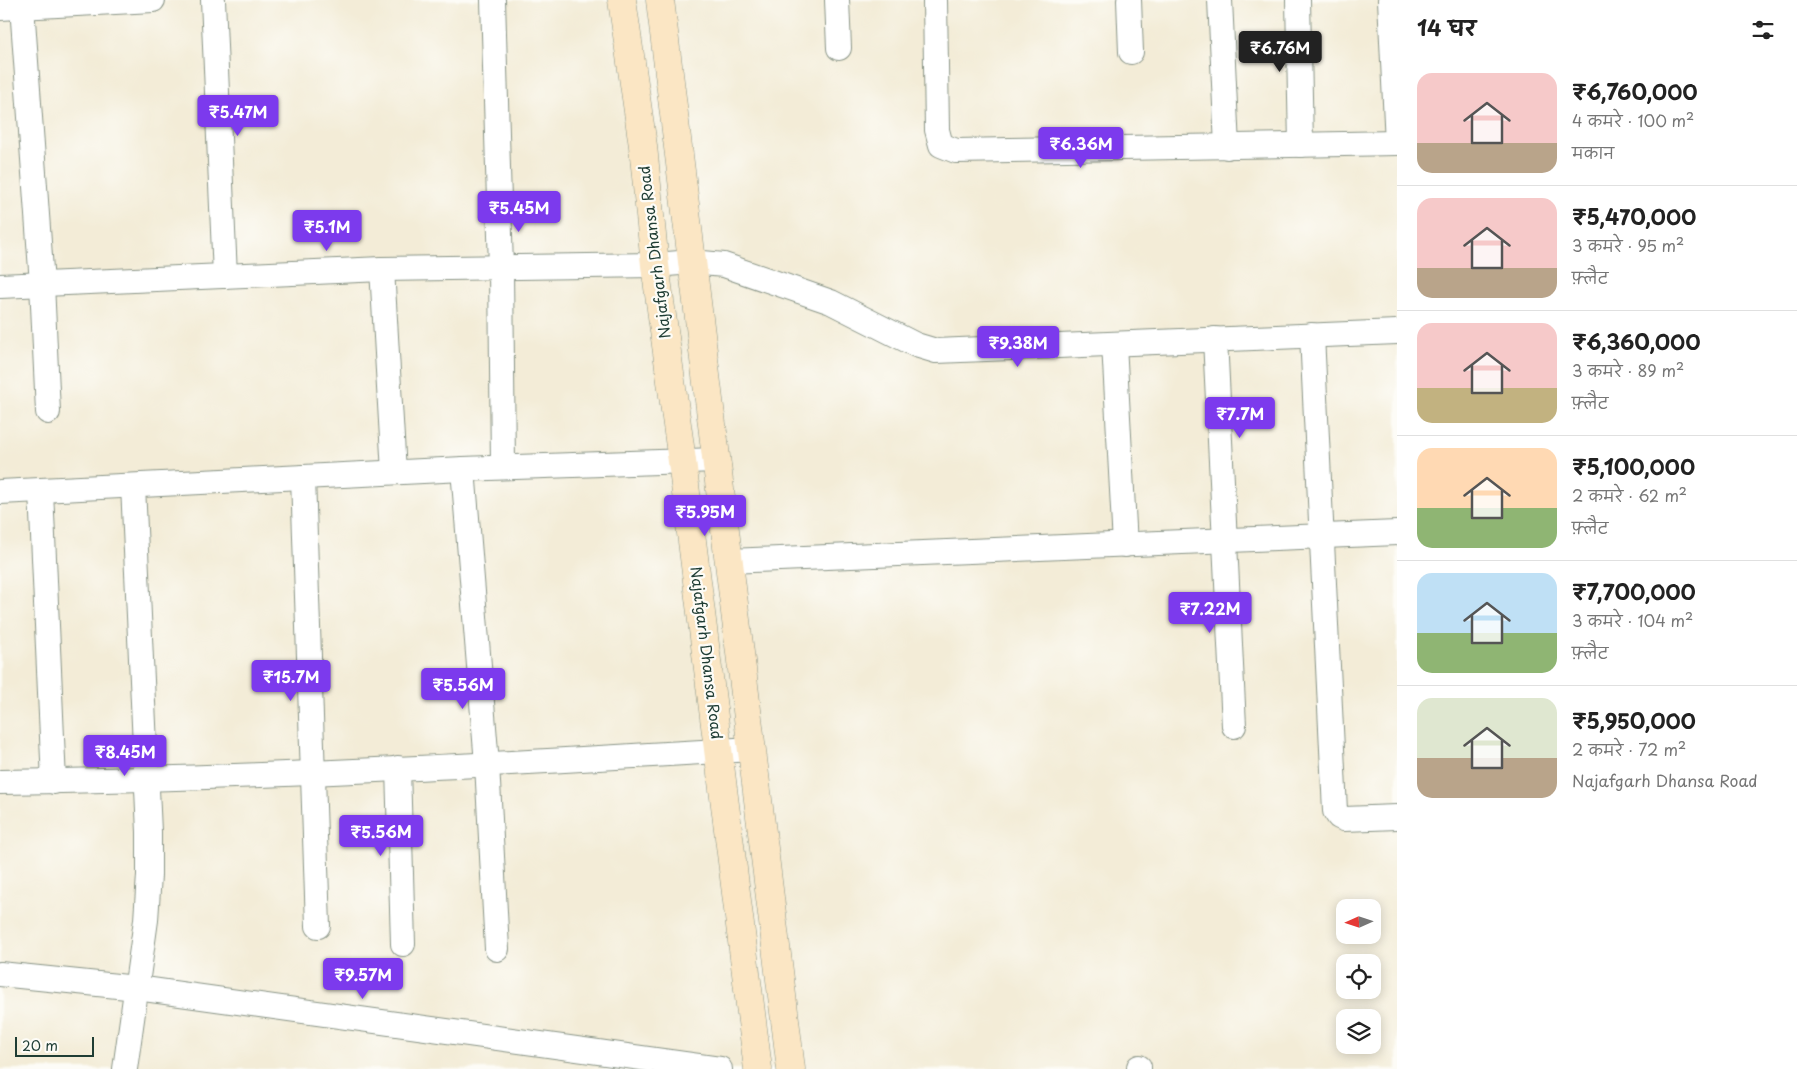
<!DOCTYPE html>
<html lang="hi">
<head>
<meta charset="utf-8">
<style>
	body { margin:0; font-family:"Playpen Sans","Playpen Sans Deva",sans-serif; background:#f6f6f6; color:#222; height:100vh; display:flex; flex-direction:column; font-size:19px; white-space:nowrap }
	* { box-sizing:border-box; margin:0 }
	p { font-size:16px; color:#767676 }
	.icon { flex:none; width:28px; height:28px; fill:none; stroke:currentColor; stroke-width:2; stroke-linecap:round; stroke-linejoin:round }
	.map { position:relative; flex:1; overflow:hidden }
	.details { display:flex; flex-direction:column; background:#fff; width:400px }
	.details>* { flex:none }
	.needle { width:32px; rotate:267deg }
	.fabs { position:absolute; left:1336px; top:899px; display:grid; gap:10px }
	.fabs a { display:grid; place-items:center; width:45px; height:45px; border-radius:10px; background:#fff; box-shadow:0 2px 12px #0003; font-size:25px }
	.scale { position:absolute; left:15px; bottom:12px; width:79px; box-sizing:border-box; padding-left:5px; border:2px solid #1f3d34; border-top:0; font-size:14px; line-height:18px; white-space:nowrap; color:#1f3d34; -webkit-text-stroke:4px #fdfcf7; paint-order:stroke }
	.price { position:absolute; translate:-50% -42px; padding:0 11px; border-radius:5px; background:#7c3aed; color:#fff; font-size:16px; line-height:32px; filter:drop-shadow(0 1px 2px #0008) }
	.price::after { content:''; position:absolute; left:50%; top:30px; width:15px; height:11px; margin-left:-8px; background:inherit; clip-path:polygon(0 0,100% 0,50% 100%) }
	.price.selected { background:#222; color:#fff }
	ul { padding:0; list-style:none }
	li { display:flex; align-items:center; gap:15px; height:125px; padding:0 20px }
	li+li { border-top:1px solid #e0e0e0 }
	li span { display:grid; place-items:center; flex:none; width:140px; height:100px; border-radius:15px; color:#555 }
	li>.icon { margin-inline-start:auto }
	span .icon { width:60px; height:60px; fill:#fffc; stroke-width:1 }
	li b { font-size:21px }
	h2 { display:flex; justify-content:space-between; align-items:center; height:60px; padding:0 20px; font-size:21px }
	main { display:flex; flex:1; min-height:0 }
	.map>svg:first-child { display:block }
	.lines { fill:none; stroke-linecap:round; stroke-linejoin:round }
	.street-casing { stroke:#899486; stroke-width:26 }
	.secondary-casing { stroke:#899486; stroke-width:29 }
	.street { stroke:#fff; stroke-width:24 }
	.secondary { stroke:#fbe6c4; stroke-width:28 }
	.labels { text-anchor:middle; stroke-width:4.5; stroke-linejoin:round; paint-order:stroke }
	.street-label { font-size:15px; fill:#1f3d34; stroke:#fdfcf7 }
</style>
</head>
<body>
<main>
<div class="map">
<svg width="1397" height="1069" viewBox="0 0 1397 1069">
	<rect width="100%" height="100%" fill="#fdfcf7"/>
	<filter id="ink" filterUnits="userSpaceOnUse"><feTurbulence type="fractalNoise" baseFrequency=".02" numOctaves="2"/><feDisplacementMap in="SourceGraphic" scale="10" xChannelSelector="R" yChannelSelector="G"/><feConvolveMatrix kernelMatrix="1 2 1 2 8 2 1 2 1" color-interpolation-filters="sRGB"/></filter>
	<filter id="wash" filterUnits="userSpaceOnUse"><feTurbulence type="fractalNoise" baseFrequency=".0096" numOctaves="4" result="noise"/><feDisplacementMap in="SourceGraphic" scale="20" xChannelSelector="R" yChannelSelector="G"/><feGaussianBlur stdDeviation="1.12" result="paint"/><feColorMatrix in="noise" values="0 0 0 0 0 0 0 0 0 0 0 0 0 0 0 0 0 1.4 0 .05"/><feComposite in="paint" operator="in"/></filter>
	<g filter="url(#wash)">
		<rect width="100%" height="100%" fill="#f3ecd7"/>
	</g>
	<g filter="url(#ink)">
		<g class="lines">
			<g class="street-casing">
				<g id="street">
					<path d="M213,0L225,276"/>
					<path d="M493,0L501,268L503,467"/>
					<path d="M837,0L839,48"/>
					<path d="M935,0L937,130L941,145L956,151L1397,143"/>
					<path d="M1129,0L1131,52"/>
					<path d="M1220,0L1227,147"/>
					<path d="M1298,0L1301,145"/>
					<path d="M1390,0L1397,143"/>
					<path d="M22,6L42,284L48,412"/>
					<path d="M0,8L153,0"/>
					<path d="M382,269L394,472"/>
					<path d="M0,286L382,269L655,265L692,262L724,265L831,302L916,345L936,351L1397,332"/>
					<path d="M1312,335L1335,811L1339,817L1344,819L1397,817"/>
					<path d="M1215,339L1234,726"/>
					<path d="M1114,344L1125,545"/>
					<path d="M463,469L487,764L497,949"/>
					<path d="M303,477L318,926"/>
					<path d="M41,491L54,782"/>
					<path d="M0,492L463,469L716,460"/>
					<path d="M730,561L1397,533"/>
					<path d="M398,768L403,944"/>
					<path d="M0,782C251,779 502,764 752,749"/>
					<path d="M0,974L137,988L720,1069"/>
					<path d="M1139,1067V1069"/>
					<path d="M125,1069L146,920L149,875V832L133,486"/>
				</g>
			</g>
			<g class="secondary-casing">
				<g id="secondary">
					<path d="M622,0L643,146L655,265L682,461L758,1069"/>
					<path d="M660,0L791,1069"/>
				</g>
			</g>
			<use href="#street" class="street"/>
			<use href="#secondary" class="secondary"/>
		</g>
	</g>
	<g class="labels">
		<g class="street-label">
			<text transform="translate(655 252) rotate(-97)" y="5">Najafgarh Dhansa Road</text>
			<text transform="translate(706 653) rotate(83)" y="5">Najafgarh Dhansa Road</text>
		</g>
	</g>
</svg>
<div class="fabs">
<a><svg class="needle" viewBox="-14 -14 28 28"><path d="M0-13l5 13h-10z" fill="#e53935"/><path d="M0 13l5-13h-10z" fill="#767676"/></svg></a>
<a><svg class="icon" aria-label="locate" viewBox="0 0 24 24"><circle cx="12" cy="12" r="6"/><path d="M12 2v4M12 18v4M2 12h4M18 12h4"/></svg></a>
<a><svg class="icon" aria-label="layers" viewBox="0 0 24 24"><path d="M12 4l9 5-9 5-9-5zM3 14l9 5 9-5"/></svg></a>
</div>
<div class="scale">20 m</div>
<b class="price selected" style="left:1280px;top:73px">₹6.76M</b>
<b class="price" style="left:238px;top:137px">₹5.47M</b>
<b class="price" style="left:1081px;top:169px">₹6.36M</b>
<b class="price" style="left:519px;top:233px">₹5.45M</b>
<b class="price" style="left:327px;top:252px">₹5.1M</b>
<b class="price" style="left:1018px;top:368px">₹9.38M</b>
<b class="price" style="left:1240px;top:439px">₹7.7M</b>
<b class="price" style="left:705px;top:537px">₹5.95M</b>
<b class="price" style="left:1210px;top:634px">₹7.22M</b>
<b class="price" style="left:291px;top:702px">₹15.7M</b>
<b class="price" style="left:463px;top:710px">₹5.56M</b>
<b class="price" style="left:125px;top:777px">₹8.45M</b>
<b class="price" style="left:381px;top:857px">₹5.56M</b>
<b class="price" style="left:363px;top:1000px">₹9.57M</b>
</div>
<section class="details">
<h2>14 घर<svg class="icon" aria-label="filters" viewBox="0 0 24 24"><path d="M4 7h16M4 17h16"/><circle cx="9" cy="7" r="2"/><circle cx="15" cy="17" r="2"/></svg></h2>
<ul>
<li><span style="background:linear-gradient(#f6c9c9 70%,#b9a48a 0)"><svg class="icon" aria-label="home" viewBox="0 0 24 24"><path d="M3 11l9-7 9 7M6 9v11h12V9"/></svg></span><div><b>₹6,760,000</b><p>4 कमरे · 100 m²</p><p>मकान</p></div></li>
<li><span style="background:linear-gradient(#f6c9c9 70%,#b9a48a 0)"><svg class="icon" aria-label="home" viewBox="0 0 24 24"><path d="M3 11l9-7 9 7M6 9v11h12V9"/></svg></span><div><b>₹5,470,000</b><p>3 कमरे · 95 m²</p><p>फ़्लैट</p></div></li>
<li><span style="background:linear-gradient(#f6c9c9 65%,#c2b280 0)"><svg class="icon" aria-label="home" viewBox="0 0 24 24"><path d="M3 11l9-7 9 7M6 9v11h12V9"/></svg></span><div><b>₹6,360,000</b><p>3 कमरे · 89 m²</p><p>फ़्लैट</p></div></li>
<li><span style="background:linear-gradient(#ffd9b3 60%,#8fb573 0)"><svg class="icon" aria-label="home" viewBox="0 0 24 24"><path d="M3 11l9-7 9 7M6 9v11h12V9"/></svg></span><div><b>₹5,100,000</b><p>2 कमरे · 62 m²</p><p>फ़्लैट</p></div></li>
<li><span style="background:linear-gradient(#bfe0f5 60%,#8fb573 0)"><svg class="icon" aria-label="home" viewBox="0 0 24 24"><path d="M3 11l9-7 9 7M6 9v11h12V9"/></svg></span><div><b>₹7,700,000</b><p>3 कमरे · 104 m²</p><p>फ़्लैट</p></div></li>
<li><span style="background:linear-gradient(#dfe7d0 60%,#b9a48a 0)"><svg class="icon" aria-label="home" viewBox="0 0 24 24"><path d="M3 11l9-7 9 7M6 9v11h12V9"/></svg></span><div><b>₹5,950,000</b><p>2 कमरे · 72 m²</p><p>Najafgarh Dhansa Road</p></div></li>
</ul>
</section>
</main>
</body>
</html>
